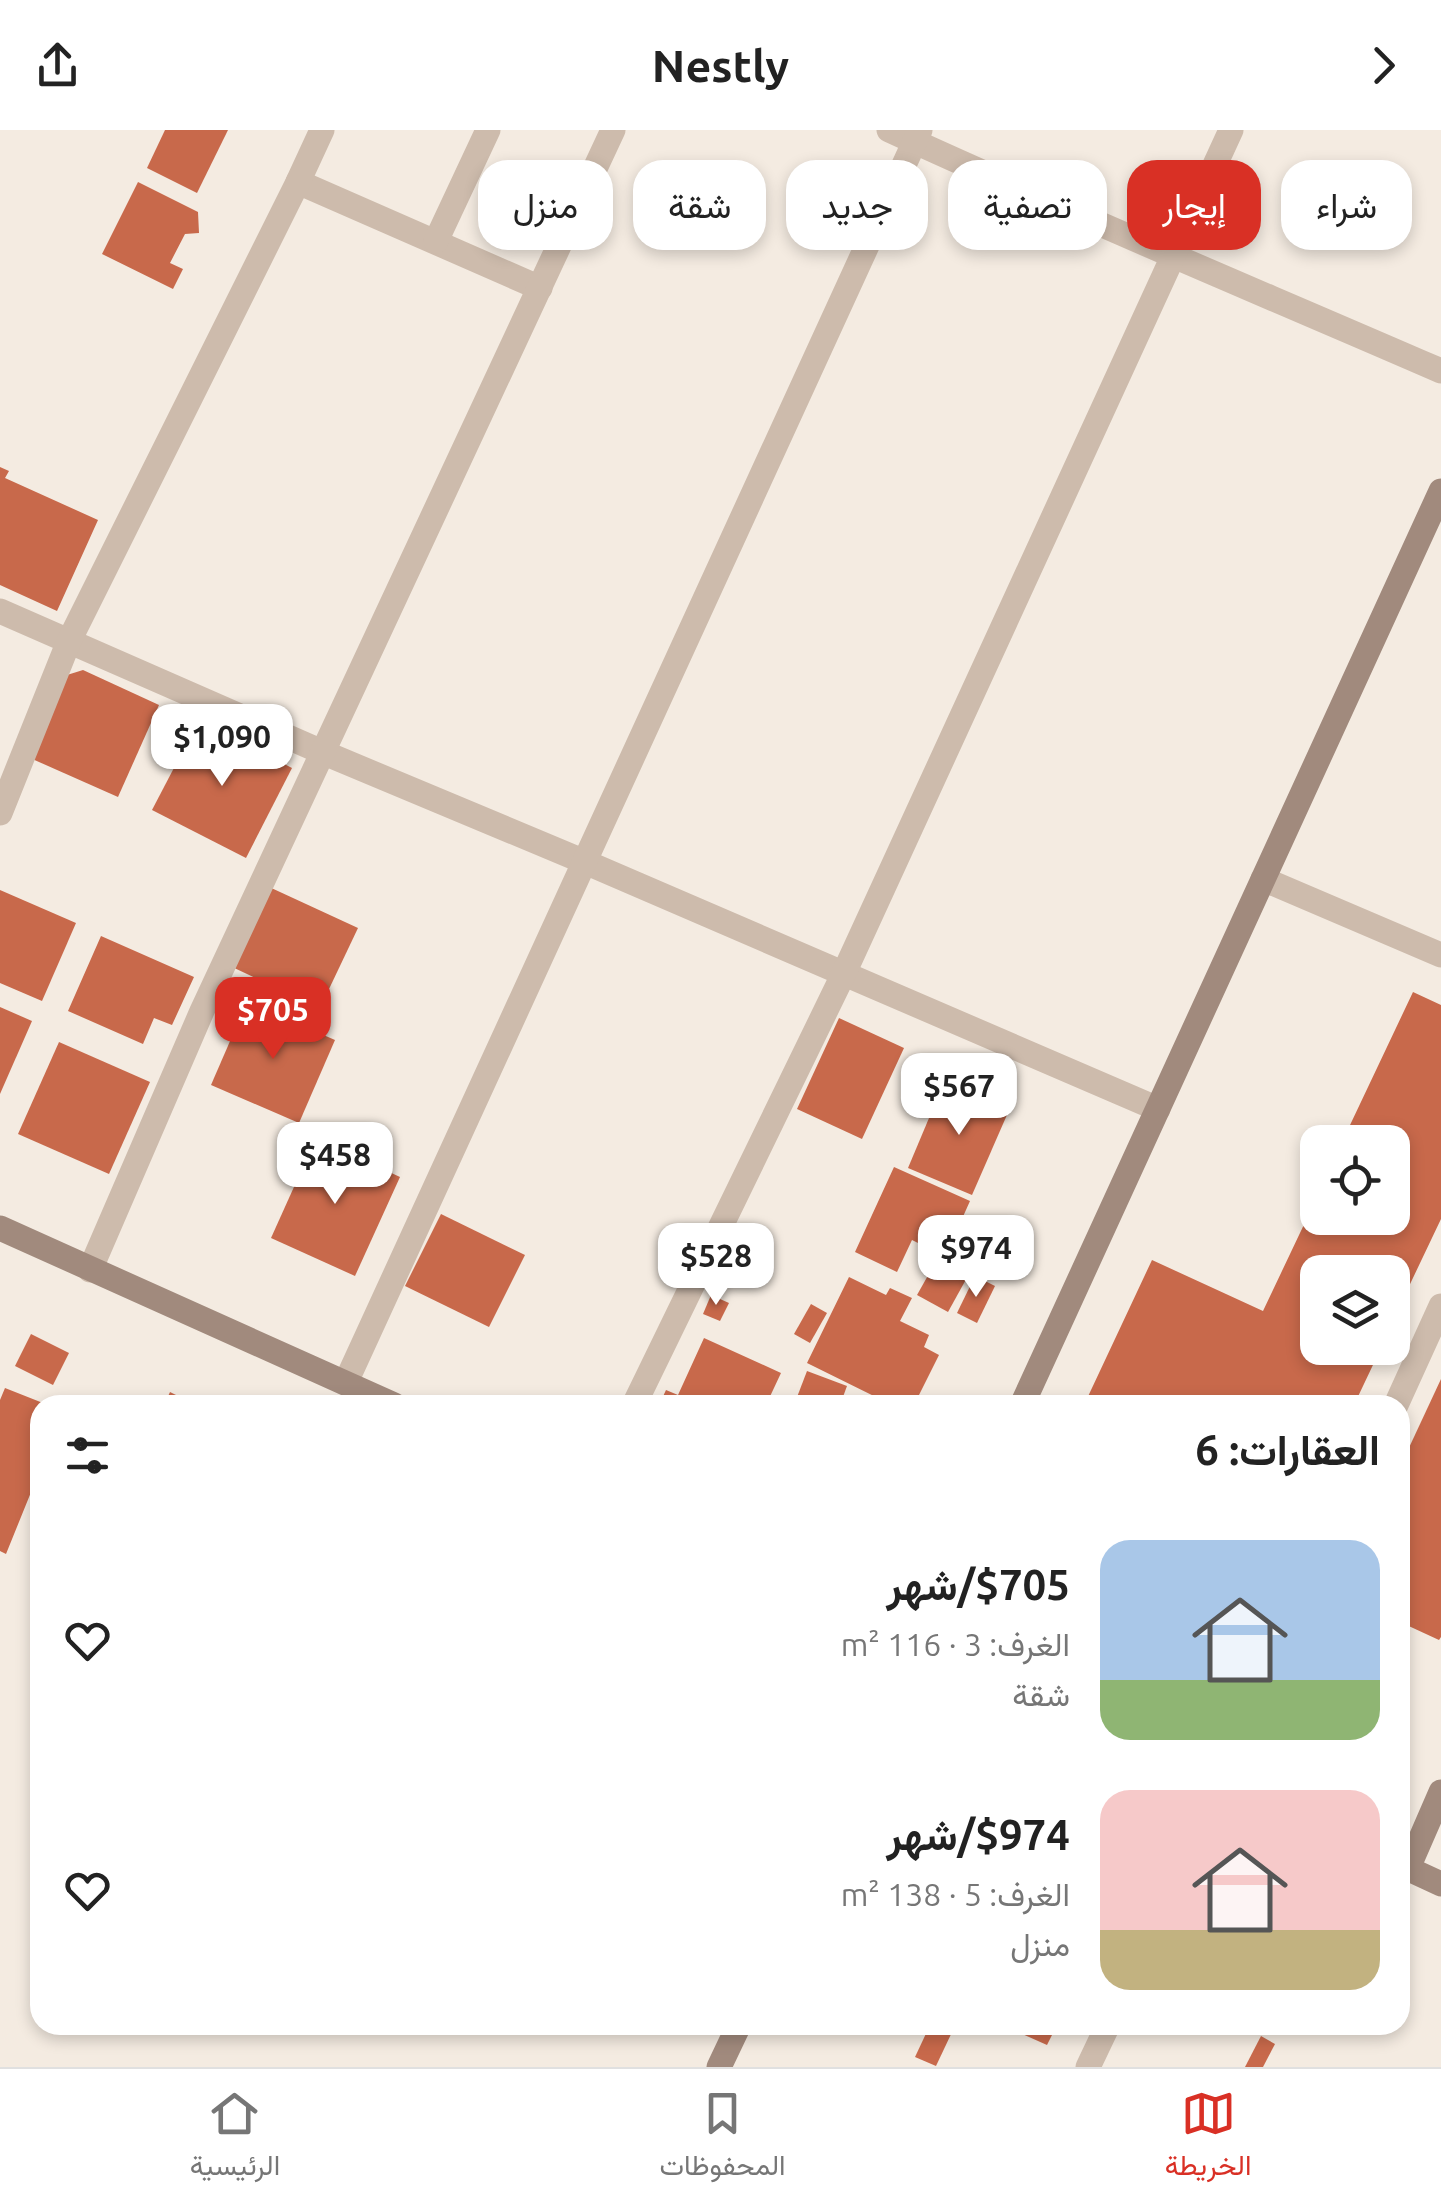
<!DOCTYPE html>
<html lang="ar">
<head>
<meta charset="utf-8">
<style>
	body { margin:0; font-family:Ubuntu,Vazirmatn,sans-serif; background:#f2f2f2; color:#222; direction:rtl; height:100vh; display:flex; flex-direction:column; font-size:38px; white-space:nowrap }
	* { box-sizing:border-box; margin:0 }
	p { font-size:32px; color:#767676 }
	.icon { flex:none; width:55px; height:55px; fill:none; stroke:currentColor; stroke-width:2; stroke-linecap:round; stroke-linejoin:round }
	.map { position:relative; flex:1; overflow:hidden; direction:ltr }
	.panel { position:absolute; left:30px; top:1265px; width:1380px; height:640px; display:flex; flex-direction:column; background:#fff; border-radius:30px; box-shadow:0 5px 15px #0003; direction:rtl }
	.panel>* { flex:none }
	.top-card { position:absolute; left:30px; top:30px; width:1382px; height:90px; direction:rtl; display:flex; gap:20px }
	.tools { position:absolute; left:1300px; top:995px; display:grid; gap:20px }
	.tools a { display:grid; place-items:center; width:110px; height:110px; border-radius:20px; background:#fff; box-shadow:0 5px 15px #0003; font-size:50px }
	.price { position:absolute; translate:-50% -85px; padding:0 22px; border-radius:20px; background:#fff; color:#222; font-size:32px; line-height:65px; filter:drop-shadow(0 2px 5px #0008) }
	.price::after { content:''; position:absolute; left:50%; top:60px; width:30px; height:22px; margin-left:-15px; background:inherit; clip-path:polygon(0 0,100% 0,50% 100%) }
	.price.active { background:#d93025; color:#fff }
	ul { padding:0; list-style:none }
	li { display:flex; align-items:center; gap:30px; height:250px; padding:0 30px }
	li span { display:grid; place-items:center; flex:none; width:280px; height:200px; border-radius:30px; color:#555 }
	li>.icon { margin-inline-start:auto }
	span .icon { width:120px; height:120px; fill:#fffc; stroke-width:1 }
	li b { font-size:42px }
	h2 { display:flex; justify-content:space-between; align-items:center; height:120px; padding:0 30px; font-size:42px }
	.chip { padding:0 35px; border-radius:30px; background:#fff; box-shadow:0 5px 15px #0003; font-size:35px; line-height:90px }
	.chip.active { background:#d93025; color:#fff }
	header { display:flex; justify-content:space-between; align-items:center; height:130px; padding:0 30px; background:#fff; font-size:45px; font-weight:600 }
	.tab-bar { display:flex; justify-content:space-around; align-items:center; height:140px; border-top:2px solid #e0e0e0; background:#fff; font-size:28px; color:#767676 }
	.tab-bar a { display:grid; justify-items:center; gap:5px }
	.tab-bar .active { color:#d93025 }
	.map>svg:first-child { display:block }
	.building { fill:#c8694b }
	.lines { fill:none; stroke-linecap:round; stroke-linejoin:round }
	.street { stroke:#cdbbac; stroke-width:25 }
	.secondary { stroke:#a18a7d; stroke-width:25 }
</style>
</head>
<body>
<header><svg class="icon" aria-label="forward" viewBox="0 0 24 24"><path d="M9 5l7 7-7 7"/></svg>Nestly<svg class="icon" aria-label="share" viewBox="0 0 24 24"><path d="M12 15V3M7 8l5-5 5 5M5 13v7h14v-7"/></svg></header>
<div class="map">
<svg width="1441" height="1937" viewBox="0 0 1441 1937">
	<rect width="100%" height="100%" fill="#f4ebe1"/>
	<g class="building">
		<path d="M165,0H228L197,63L147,38Z"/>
		<path d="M138,52L198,82L199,103L185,104L170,133L183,139L173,159L102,124Z"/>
		<path d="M0,337L9,341L5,348L98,390L57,481L0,455Z"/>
		<path d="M83,540L159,575L118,667L30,628L67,545Z"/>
		<path d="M199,590L292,638L246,728L152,680Z"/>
		<path d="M267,756L358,798L320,878L230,836Z"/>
		<path d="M0,760L76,793L42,871L0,853Z"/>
		<path d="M101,806L194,847L172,895L154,888L143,914L68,881Z"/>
		<path d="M1413,862L1441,875V1089L1392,1192V1142H1318V1218H1381L1354,1275H1084L1152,1130L1263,1181L1318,1065V1088H1392V1012H1342Z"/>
		<path d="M247,872L335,910L299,993L211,955Z"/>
		<path d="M0,877L32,891L0,964Z"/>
		<path d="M839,888L904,918L862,1009L797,979Z"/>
		<path d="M59,912L150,952L109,1044L18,1004Z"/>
		<path d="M945,950L1010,978L972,1065L908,1038Z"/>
		<path d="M316,1008L400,1047L355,1146L271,1108Z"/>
		<path d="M894,1037L970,1071L957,1100L944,1094L932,1120L912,1110L897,1142L855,1122Z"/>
		<path d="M441,1084L525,1125L489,1197L405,1156Z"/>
		<path d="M939,1126L969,1144L948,1182L917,1165Z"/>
		<path d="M975,1146L995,1156L977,1193L957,1183Z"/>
		<path d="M849,1147L886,1165L890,1158L912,1168L900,1191L929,1205L924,1217L939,1225L914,1275H892L807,1233Z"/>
		<path d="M711,1165L729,1173L720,1191L703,1184Z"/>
		<path d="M811,1174L827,1183L810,1213L794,1204Z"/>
		<path d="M31,1204L69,1223L53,1255L15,1236Z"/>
		<path d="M704,1208L781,1243L766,1275H659L666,1260L678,1265Z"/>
		<path d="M807,1241L847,1256L840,1275H794Z"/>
		<path d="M1441,1249V1507L1439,1510L1400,1492V1337Z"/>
		<path d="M5,1258L48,1275H40V1340L6,1424L0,1421V1270Z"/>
		<path d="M170,1262L196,1275H164Z"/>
		<path d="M930,1895H941L953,1900L936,1936L915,1927Z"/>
		<path d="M1002,1895H1057L1047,1915Z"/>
		<path d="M1261,1906L1275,1914L1263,1937H1245Z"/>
	</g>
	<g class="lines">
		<g class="street">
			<path d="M889,0C1071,84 1257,161 1441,241"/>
			<path d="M298,52L540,158"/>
			<path d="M436,111L488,0"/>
			<path d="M0,481L322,622L585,732L1158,979"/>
			<path d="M0,683L69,511L298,52L322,0"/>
			<path d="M1263,749L1441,825"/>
			<path d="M90,1140L202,881L613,0"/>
			<path d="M346,1252L920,0"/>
			<path d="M634,1275L844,843L1231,0"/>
			<path d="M1396,1275L1441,1176"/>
			<path d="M1088,1937L1108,1895"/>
		</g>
		<g class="secondary">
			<path d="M0,1098L394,1275"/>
			<path d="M1022,1275L1441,361"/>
			<path d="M1400,1735L1441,1754"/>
			<path d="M1408,1738L1441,1662"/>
			<path d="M719,1937L739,1895"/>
		</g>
	</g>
</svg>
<div class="tools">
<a><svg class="icon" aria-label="locate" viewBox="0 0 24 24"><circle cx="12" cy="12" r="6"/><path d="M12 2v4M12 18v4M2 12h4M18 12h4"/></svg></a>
<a><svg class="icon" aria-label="layers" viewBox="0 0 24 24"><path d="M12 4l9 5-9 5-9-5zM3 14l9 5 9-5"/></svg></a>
</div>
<b class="price" style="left:222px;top:659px">$1,090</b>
<b class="price active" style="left:273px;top:932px">$705</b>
<b class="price" style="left:959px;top:1008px">$567</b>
<b class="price" style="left:335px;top:1077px">$458</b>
<b class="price" style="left:976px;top:1170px">$974</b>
<b class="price" style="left:716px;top:1178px">$528</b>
<div class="top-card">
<a class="chip">شراء</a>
<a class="chip active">إيجار</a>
<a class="chip">تصفية</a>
<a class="chip">جديد</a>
<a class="chip">شقة</a>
<a class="chip">منزل</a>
</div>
<section class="panel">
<h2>العقارات: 6<svg class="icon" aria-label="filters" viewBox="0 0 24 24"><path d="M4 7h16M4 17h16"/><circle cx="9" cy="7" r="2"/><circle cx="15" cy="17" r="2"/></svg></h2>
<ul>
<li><span style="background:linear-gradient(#a9c7e8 70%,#8fb573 0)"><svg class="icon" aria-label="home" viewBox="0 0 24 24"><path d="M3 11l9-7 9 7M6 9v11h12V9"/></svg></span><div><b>$705/شهر</b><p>الغرف: 3 · 116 m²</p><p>شقة</p></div><svg class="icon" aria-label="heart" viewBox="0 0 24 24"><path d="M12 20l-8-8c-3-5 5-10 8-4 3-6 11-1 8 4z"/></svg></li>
<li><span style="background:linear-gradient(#f6c9c9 70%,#c2b280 0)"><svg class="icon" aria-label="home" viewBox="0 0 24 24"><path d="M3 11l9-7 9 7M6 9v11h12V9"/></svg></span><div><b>$974/شهر</b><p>الغرف: 5 · 138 m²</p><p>منزل</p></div><svg class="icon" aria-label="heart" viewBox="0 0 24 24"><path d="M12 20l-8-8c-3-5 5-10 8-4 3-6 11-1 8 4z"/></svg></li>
</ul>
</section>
</div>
<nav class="tab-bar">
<a class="active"><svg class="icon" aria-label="map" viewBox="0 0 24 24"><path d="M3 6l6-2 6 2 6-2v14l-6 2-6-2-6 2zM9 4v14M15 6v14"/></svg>الخريطة</a>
<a><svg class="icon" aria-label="saved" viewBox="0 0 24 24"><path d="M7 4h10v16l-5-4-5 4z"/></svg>المحفوظات</a>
<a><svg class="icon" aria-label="home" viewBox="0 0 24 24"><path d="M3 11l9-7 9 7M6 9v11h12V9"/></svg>الرئيسية</a>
</nav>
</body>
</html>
